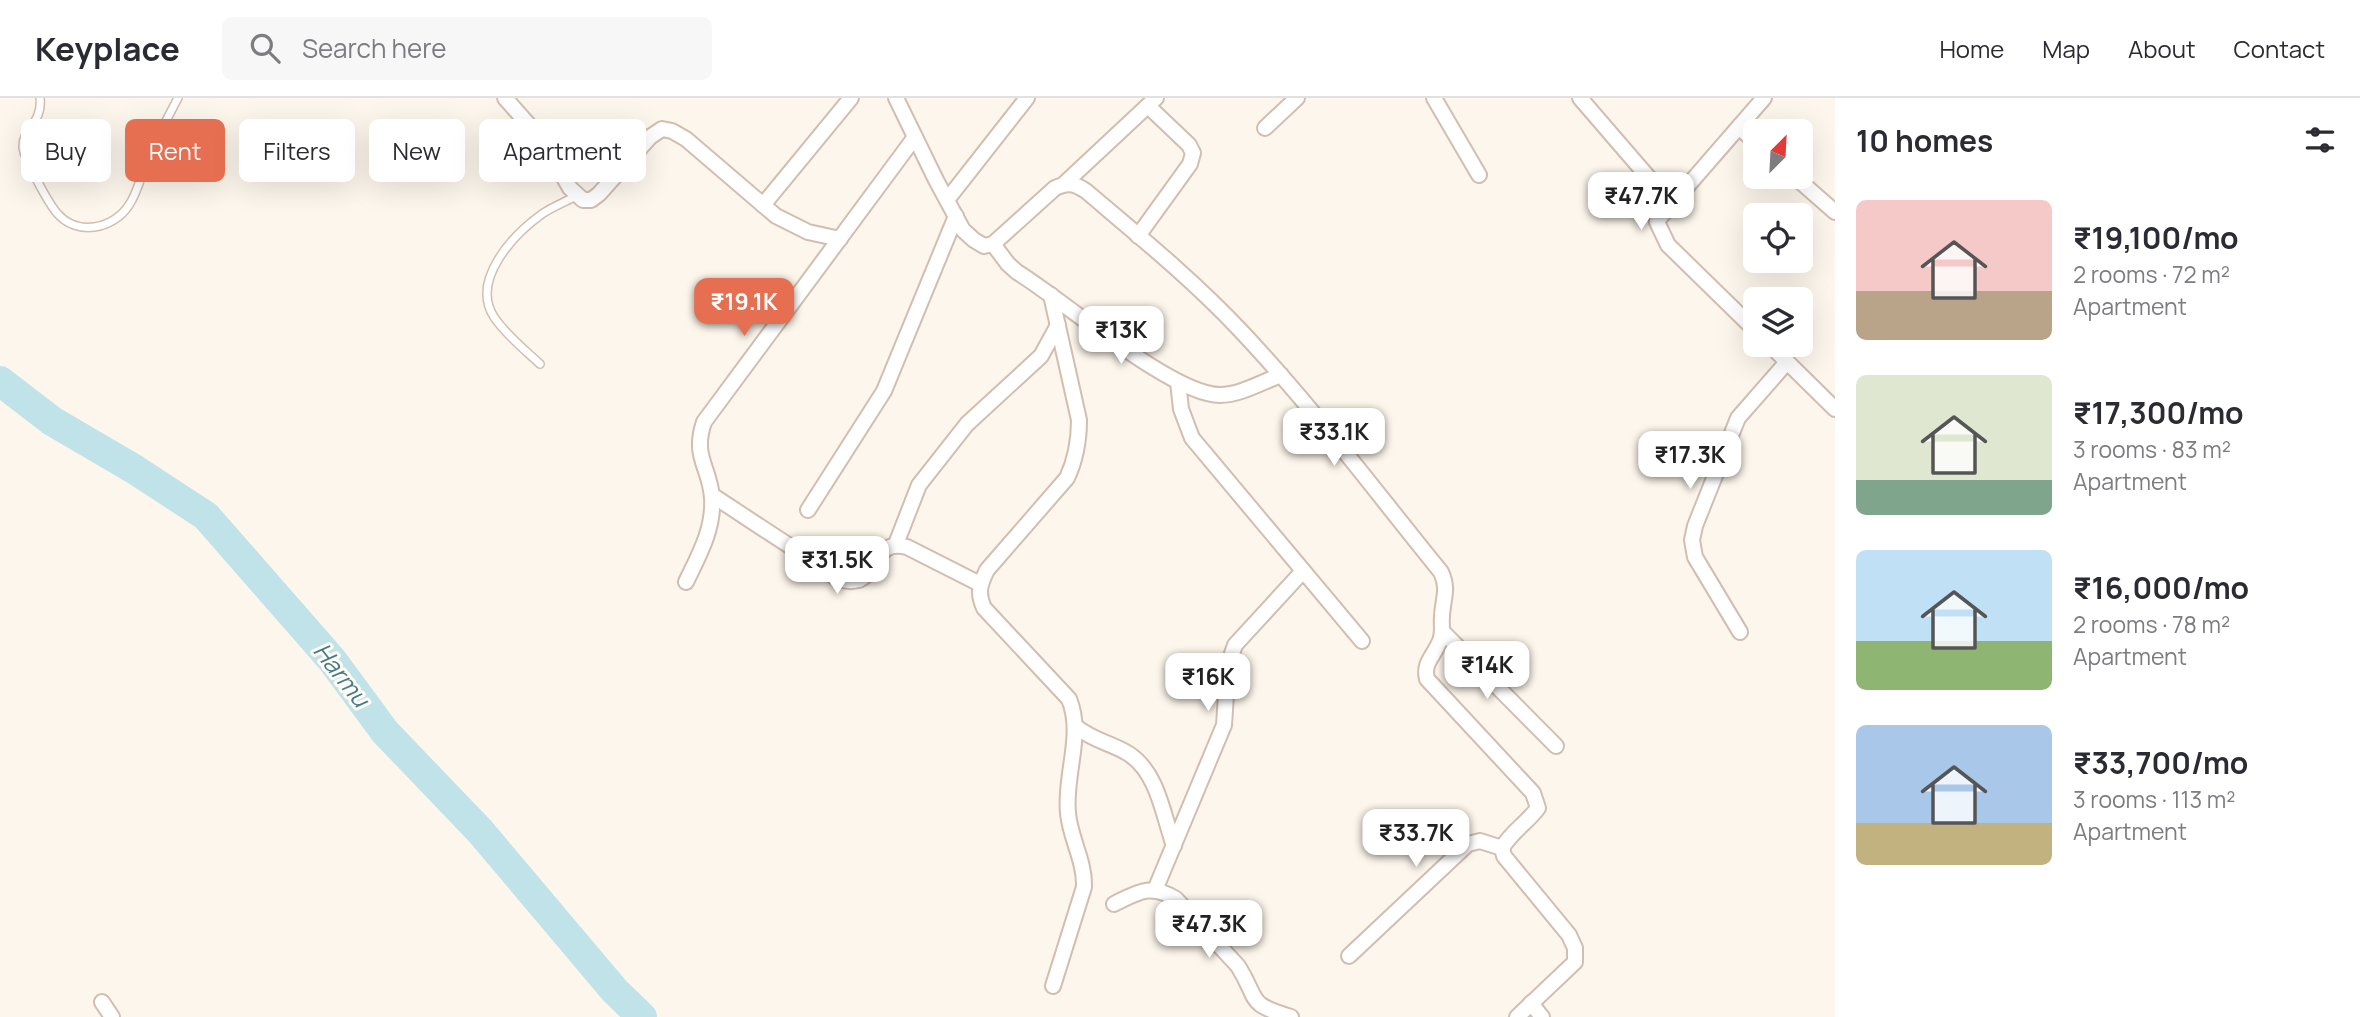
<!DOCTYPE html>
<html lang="en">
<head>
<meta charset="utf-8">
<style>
	body { margin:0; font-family:Manrope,sans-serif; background:#f7f7f7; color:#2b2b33; height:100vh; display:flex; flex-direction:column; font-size:26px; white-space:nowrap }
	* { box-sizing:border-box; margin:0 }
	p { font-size:23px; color:#7c7c81 }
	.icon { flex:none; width:38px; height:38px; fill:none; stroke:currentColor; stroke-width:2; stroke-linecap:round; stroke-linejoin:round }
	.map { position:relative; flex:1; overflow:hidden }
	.side { display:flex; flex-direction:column; background:#fff; width:525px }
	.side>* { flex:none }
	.top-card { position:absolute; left:21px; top:21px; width:665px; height:63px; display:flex; gap:14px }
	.needle { width:46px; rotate:24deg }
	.tools { position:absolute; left:1743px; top:21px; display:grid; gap:14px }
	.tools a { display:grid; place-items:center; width:70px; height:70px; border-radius:10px; background:#fff; box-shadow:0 7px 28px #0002; font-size:35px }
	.price { position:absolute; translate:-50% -60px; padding:0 16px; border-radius:14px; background:#fff; color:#222; font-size:23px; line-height:46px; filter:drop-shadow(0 2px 4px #0008) }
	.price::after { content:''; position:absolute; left:50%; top:42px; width:21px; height:16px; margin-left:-10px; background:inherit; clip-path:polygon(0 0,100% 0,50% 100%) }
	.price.current { background:#e76f51; color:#fff }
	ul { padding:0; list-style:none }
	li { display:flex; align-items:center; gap:21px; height:175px; padding:0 21px }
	li span { display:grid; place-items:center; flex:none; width:196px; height:140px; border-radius:10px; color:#555 }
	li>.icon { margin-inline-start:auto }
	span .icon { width:84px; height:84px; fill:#fffc; stroke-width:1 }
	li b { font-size:30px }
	h2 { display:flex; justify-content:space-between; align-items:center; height:84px; padding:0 21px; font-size:30px }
	.pill { padding:0 24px; border-radius:10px; background:#fff; box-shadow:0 7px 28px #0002; font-size:24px; line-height:63px }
	.pill.current { background:#e76f51; color:#fff }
	header { display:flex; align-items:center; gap:42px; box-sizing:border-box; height:98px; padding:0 35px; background:#fff; border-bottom:2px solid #e1e1e2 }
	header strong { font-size:33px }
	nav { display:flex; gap:38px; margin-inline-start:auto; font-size:24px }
	.search { width:490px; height:63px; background:#f7f7f7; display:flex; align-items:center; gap:18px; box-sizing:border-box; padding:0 24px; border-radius:10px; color:#7c7c81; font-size:26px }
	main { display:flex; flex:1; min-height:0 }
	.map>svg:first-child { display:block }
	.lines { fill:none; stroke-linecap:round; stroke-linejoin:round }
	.river { stroke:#bfe3e8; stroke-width:30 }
	.service-casing { stroke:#d1beb0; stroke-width:10 }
	.minor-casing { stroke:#d1beb0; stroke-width:18 }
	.service { stroke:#fff; stroke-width:7 }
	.minor { stroke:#fff; stroke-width:14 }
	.labels { text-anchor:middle; stroke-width:6; stroke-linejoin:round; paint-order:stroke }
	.water-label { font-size:24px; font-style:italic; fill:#437c86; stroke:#fffaf3 }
</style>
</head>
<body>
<header>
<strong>Keyplace</strong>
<div class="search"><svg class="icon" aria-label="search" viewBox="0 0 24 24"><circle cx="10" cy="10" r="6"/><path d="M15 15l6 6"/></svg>Search here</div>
<nav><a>Home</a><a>Map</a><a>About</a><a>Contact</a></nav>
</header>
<main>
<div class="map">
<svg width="1835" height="919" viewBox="0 0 1835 919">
	<rect width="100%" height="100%" fill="#fdf6ec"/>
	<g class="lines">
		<path class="river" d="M0,283L52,323L134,371L206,418L332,562L385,634L480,733L615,893L642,919"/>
		<g class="service-casing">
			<g id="service">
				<path d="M40,0C43,25 22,31 23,49C23,59 49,106 57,115C76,138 113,132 129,107C138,94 141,77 147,62C156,41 167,21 178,0"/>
				<path d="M540,266C525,252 506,237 494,219C470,182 514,136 542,116C552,109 565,104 576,98"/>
			</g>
		</g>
		<g class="minor-casing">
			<g id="minor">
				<path d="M505,0L543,43L570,90L583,102H591L599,96L650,39L662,31L672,33L686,41L776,118L808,134L840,141"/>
				<path d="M896,0L936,82L963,132L974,142L984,148L993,146L1055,90C1068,84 1074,85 1086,93C1139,138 1193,182 1240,232C1312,308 1375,393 1441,474C1449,491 1443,500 1442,518C1441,528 1444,536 1439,545C1433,559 1423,565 1427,581L1533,695L1538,710C1527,725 1511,734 1502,750L1504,758L1569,837L1575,850V864L1517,919"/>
				<path d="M1434,0L1479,77"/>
				<path d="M1580,0L1655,87L1660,97L1657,124L1668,147L1755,232"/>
				<path d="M1739,29L1755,44"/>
				<path d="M1265,30L1297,0"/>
				<path d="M1795,79L1835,114"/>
				<path d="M1065,85L1156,0"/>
				<path d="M947,102L1027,0"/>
				<path d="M763,107L851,0"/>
				<path d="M1657,123L1764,0"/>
				<path d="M1138,138L1190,66L1193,55L1189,47L1148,8"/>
				<path d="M993,146L1008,166L1017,174C1063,202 1172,297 1220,297C1240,297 1262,284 1281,277"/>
				<path d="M1051,197L1079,322C1079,342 1076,361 1067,380L987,472C980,486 977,495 984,510L1069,601C1084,637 1064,677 1068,715C1070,740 1085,763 1084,789L1053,888"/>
				<path d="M1770,247L1835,311"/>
				<path d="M1178,284L1181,311L1192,340L1362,543"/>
				<path d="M712,397C744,418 775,439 807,459C819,467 834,482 849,483C851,484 857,482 859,482C881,471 875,441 907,449L980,486"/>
				<path d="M808,412L884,293L956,118"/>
				<path d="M896,446L919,387L967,326L1041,258L1058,227"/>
				<path d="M686,484C699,457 714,431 712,400C710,369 692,359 704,324L915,39"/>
				<path d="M1443,534L1556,648"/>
				<path d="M1740,534L1695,459L1692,442L1695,428L1738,320L1787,264"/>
				<path d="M1075,628C1095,644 1110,644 1129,656C1158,675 1163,717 1174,748"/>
				<path d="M1155,792L1224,627L1228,567L1235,547L1303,473"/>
				<path d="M1114,806C1138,794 1151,785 1176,801L1238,868C1260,903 1245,905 1291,919"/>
				<path d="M1349,858L1468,746L1480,743L1502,750"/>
				<path d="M102,904L112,919"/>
				<path d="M1531,905L1542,919"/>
			</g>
		</g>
		<use href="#service" class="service"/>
		<use href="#minor" class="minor"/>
	</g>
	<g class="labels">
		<g class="water-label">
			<text transform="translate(341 577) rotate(52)" y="8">Harmu</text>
		</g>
	</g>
</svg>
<div class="tools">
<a><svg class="needle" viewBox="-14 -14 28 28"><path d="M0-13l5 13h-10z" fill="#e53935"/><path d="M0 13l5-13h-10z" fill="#7c7c81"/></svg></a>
<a><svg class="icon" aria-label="locate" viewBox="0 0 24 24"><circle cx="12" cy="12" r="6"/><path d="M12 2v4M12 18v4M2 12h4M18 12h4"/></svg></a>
<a><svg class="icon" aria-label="layers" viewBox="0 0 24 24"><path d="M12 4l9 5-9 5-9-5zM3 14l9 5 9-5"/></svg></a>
</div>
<b class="price" style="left:1641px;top:134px">₹47.7K</b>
<b class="price current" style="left:744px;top:240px">₹19.1K</b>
<b class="price" style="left:1121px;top:268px">₹13K</b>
<b class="price" style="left:1334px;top:370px">₹33.1K</b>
<b class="price" style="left:1690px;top:393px">₹17.3K</b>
<b class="price" style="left:837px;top:498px">₹31.5K</b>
<b class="price" style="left:1487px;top:603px">₹14K</b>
<b class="price" style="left:1208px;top:615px">₹16K</b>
<b class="price" style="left:1416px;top:771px">₹33.7K</b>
<b class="price" style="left:1209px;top:862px">₹47.3K</b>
<div class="top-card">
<a class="pill">Buy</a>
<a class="pill current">Rent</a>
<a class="pill">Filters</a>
<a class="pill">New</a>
<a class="pill">Apartment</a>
</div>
</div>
<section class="side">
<h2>10 homes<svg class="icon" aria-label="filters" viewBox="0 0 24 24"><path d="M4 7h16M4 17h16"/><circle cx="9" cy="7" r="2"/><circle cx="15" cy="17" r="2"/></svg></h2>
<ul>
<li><span style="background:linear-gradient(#f6c9c9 65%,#b9a48a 0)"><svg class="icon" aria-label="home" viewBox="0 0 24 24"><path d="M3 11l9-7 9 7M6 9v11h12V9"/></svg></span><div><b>₹19,100/mo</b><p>2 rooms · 72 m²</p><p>Apartment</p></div></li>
<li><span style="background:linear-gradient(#dfe7d0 75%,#7fa58c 0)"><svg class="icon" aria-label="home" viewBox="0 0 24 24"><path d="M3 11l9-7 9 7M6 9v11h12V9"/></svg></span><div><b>₹17,300/mo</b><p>3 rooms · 83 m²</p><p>Apartment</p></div></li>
<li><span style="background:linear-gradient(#bfe0f5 65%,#8fb573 0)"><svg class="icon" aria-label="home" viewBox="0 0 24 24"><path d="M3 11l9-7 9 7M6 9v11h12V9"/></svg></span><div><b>₹16,000/mo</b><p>2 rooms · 78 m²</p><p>Apartment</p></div></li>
<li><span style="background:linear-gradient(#a9c7e8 70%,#c2b280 0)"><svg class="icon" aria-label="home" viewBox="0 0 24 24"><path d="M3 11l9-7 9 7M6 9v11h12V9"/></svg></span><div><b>₹33,700/mo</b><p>3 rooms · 113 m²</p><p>Apartment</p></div></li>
</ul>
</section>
</main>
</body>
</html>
